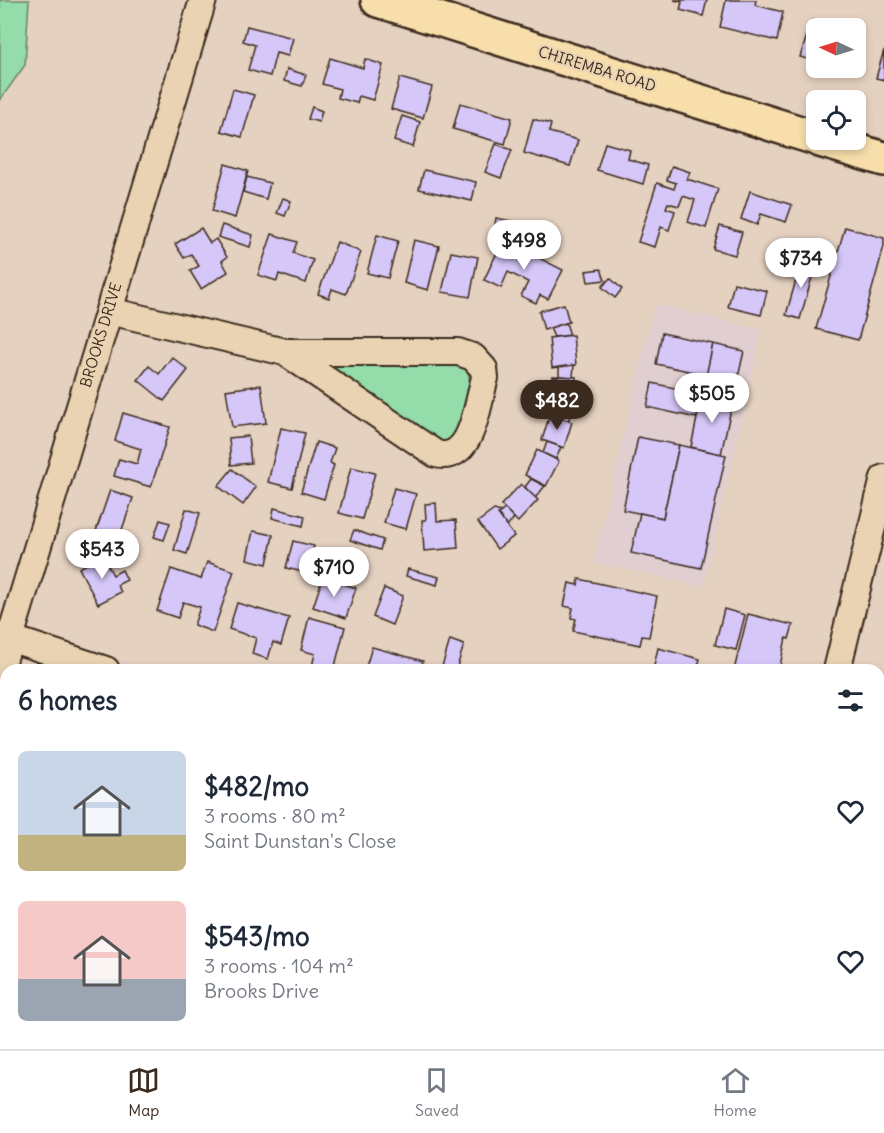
<!DOCTYPE html>
<html lang="en">
<head>
<meta charset="utf-8">
<style>
	body { margin:0; font-family:Delius,sans-serif; background:#f2f2f3; color:#1f2937; height:100vh; display:flex; flex-direction:column; font-size:22px; white-space:nowrap }
	* { box-sizing:border-box; margin:0 }
	p { font-size:20px; color:#747a83 }
	.icon { flex:none; width:33px; height:33px; fill:none; stroke:currentColor; stroke-width:2; stroke-linecap:round; stroke-linejoin:round }
	.map { position:relative; flex:1; overflow:hidden }
	.sheet { position:absolute; left:0px; top:664px; width:885px; height:386px; display:flex; flex-direction:column; background:#fff; border-radius:18px 18px 0 0; box-shadow:0 3px 9px #0003 }
	.sheet>* { flex:none }
	.needle { width:39px; rotate:274deg }
	.tools { position:absolute; left:806px; top:18px; display:grid; gap:12px }
	.tools a { display:grid; place-items:center; width:60px; height:60px; border-radius:9px; background:#fff; box-shadow:0 3px 9px #0003; font-size:30px }
	.price { position:absolute; translate:-50% -51px; padding:0 14px; border-radius:21px; background:#fff; color:#222; font-size:20px; line-height:39px; filter:drop-shadow(0 2px 3px #0008) }
	.price::after { content:''; position:absolute; left:50%; top:36px; width:18px; height:14px; margin-left:-9px; background:inherit; clip-path:polygon(0 0,100% 0,50% 100%) }
	.price.selected { background:#3b2a1e; color:#fff }
	ul { padding:0; list-style:none }
	li { display:flex; align-items:center; gap:18px; height:150px; padding:0 18px }
	li span { display:grid; place-items:center; flex:none; width:168px; height:120px; border-radius:9px; color:#555 }
	li>.icon { margin-inline-start:auto }
	span .icon { width:72px; height:72px; fill:#fffc; stroke-width:1 }
	li b { font-size:26px }
	h2 { display:flex; justify-content:space-between; align-items:center; height:72px; padding:0 18px; font-size:26px }
	.tabs { display:flex; justify-content:space-around; align-items:center; height:84px; border-top:2px solid #e0e1e3; background:#fff; font-size:16px; color:#747a83 }
	.tabs a { display:grid; justify-items:center; gap:3px }
	.tabs .selected { color:#3b2a1e }
	.map>svg:first-child { display:block }
	.built { fill:#e0ced1 }
	.green { fill:#94dcaa; stroke:#688364; stroke-width:1.5 }
	.building { fill:#d6c7f9; stroke:#3b2a1e; stroke-width:1.5 }
	.lines { fill:none; stroke-linecap:round; stroke-linejoin:round }
	.minor-casing { stroke:#3b2a1e; stroke-width:30 }
	.major-casing { stroke:#3b2a1e; stroke-width:38 }
	.minor { stroke:#e9d3b2; stroke-width:26 }
	.major { stroke:#f8deab; stroke-width:33 }
	.labels { text-anchor:middle; stroke-width:4.5; stroke-linejoin:round; paint-order:stroke }
	.street-label { font-size:15px; fill:#3b2a1e; stroke:#e9d3b2 }
</style>
</head>
<body>
<div class="map">
<svg width="884" height="1049" viewBox="0 0 884 1049">
	<rect width="100%" height="100%" fill="#e5d1c0"/>
	<filter id="ink" filterUnits="userSpaceOnUse"><feTurbulence type="fractalNoise" baseFrequency=".0167" numOctaves="2"/><feDisplacementMap in="SourceGraphic" scale="12" xChannelSelector="R" yChannelSelector="G"/><feConvolveMatrix kernelMatrix="1 2 1 2 8 2 1 2 1" color-interpolation-filters="sRGB"/></filter>
	<g filter="url(#ink)">
		<path class="built" d="M655,304L762,330L703,587L594,562Z"/>
		<g class="green">
			<path d="M0,0H29L25,65L0,100Z"/>
			<path d="M329,363L460,365L468,370C471,385 469,420 461,432C457,436 450,440 445,443L429,441L329,370Z"/>
		</g>
		<g class="building">
			<path d="M674,0H707L703,16L680,10L682,2Z"/>
			<path d="M726,0H756L755,5L783,12L777,41L720,27Z"/>
			<path d="M812,20L826,24L825,28H816L815,61L800,57Z"/>
			<path d="M247,26L293,38L288,56L276,53L270,76L248,70L255,45L243,41Z"/>
			<path d="M884,50V80L876,78Z"/>
			<path d="M330,58L363,68L365,59L383,65L373,100L359,96L357,103L338,98L340,89L322,84Z"/>
			<path d="M287,69L306,75L302,86L284,81Z"/>
			<path d="M400,78L432,87L423,118L391,109Z"/>
			<path d="M233,89L254,95L242,137L221,131Z"/>
			<path d="M460,103L512,118L505,144L453,129Z"/>
			<path d="M312,107L322,111L319,122L308,119Z"/>
			<path d="M402,116L420,122L413,147L394,141Z"/>
			<path d="M533,119L551,124L549,132L578,140L570,166L524,153Z"/>
			<path d="M605,143L630,150L628,159L648,165L643,184L597,170Z"/>
			<path d="M496,144L512,150L501,178L485,172Z"/>
			<path d="M225,164L248,171L235,218L212,211Z"/>
			<path d="M672,166L690,172L687,179L718,189L706,228L688,222L695,200L683,196L679,206L668,203L666,208L675,211L669,230L661,227L655,247L638,242L657,183L674,189L676,183L667,180Z"/>
			<path d="M424,170L476,182L472,201L419,189Z"/>
			<path d="M247,177L270,183L266,199L243,192Z"/>
			<path d="M750,191L792,205L786,222L761,214L757,225L741,219Z"/>
			<path d="M283,198L291,201L285,216L277,213Z"/>
			<path d="M496,218L511,221L509,234L494,231Z"/>
			<path d="M222,225L253,235L250,247L218,237Z"/>
			<path d="M720,226L742,232L735,255L713,249Z"/>
			<path d="M845,227L884,238V246L858,340L816,329Z"/>
			<path d="M201,228L210,243L216,239L227,257L222,261L228,272L201,289L190,271L199,266L191,254L184,258L175,244Z"/>
			<path d="M272,234L297,242L293,253L313,260L306,283L279,274L277,281L258,275Z"/>
			<path d="M377,235L398,241L388,278L367,273Z"/>
			<path d="M414,240L439,246L428,290L404,283Z"/>
			<path d="M503,240L563,270L548,299L540,295L536,303L521,296L528,282L508,272L501,288L484,280Z"/>
			<path d="M337,242L361,252L346,294L332,289L329,298L318,294Z"/>
			<path d="M451,252L478,257L470,297L442,292Z"/>
			<path d="M802,259L816,263L800,319L786,315Z"/>
			<path d="M601,269L605,280L588,282L586,271Z"/>
			<path d="M610,278L622,289L615,298L602,287Z"/>
			<path d="M734,283L767,291L761,315L728,307Z"/>
			<path d="M564,304L569,322L544,330L539,311Z"/>
			<path d="M566,323L570,335L554,337L550,328Z"/>
			<path d="M662,333L713,344L707,375L656,364Z"/>
			<path d="M573,335L576,365L552,368L549,338Z"/>
			<path d="M713,344L744,351L733,400L702,394Z"/>
			<path d="M172,357L188,370L164,401L138,380L149,366L159,374Z"/>
			<path d="M574,365L573,377L559,376V367Z"/>
			<path d="M552,376L576,377L574,406L550,404Z"/>
			<path d="M652,383L702,394L697,418L647,407Z"/>
			<path d="M261,385L266,423L232,427L226,390Z"/>
			<path d="M702,394L733,400L721,454L691,447Z"/>
			<path d="M557,405H570L569,421L556,416Z"/>
			<path d="M123,413L170,427L151,487L114,476L119,459L137,464L141,449L115,441Z"/>
			<path d="M550,414L572,422L564,448L542,440Z"/>
			<path d="M281,428L305,433L292,488L268,482Z"/>
			<path d="M248,436L251,463L231,465L229,438Z"/>
			<path d="M638,437L679,445L663,518L623,510Z"/>
			<path d="M316,442L335,448L330,463L334,465L324,499L301,492Z"/>
			<path d="M547,442L561,447L556,459L543,453Z"/>
			<path d="M679,445L726,455L701,568L631,553L640,513L663,518Z"/>
			<path d="M537,450L559,461L546,486L525,475Z"/>
			<path d="M351,467L375,473L362,519L339,513Z"/>
			<path d="M232,469L256,487L243,505L218,486Z"/>
			<path d="M531,479L545,486L535,498L525,487Z"/>
			<path d="M521,484L538,500L518,522L501,505Z"/>
			<path d="M394,488L416,494L406,529L384,523Z"/>
			<path d="M110,490L133,498L119,538L96,531Z"/>
			<path d="M436,503L437,521L456,520L458,548L424,551L422,520H426L425,504Z"/>
			<path d="M274,508L305,516L303,526L272,518Z"/>
			<path d="M186,509L200,513L187,554L174,550Z"/>
			<path d="M505,509L514,518L507,527L498,514Z"/>
			<path d="M494,510L501,512L498,514L514,536L497,549L478,522Z"/>
			<path d="M160,520L170,523L164,540L154,537Z"/>
			<path d="M354,530L383,540L380,550L350,540Z"/>
			<path d="M253,531L273,535L267,564L247,559Z"/>
			<path d="M293,541L314,546L307,573L286,568Z"/>
			<path d="M325,552L346,560L342,569L322,562Z"/>
			<path d="M103,556L113,575L122,570L127,580L117,585L121,592L98,604L79,568Z"/>
			<path d="M207,562L234,571L213,632L194,625L200,607L183,602L178,618L157,611L171,569L201,579Z"/>
			<path d="M408,569L439,577L437,585L406,576Z"/>
			<path d="M323,577L356,588L346,618L313,607Z"/>
			<path d="M579,579L657,596L649,637L642,636L640,645L573,631L576,619L571,618L573,608L564,606L569,583L578,585Z"/>
			<path d="M384,588L403,596L392,625L373,617Z"/>
			<path d="M237,603L289,618L281,645L273,642L268,659L252,654L256,638L229,629Z"/>
			<path d="M724,609L745,615L736,650L715,645Z"/>
			<path d="M748,614L793,625L789,639L786,638L779,670H734Z"/>
			<path d="M309,617L345,627L334,670H311L315,654L301,650Z"/>
			<path d="M450,640L464,645L456,670H441Z"/>
			<path d="M372,647L423,661L420,670H365Z"/>
			<path d="M658,648L700,659L697,670H653Z"/>
			<path d="M879,727L884,728V772L879,770Z"/>
			<path d="M0,827L6,829V859L0,857Z"/>
			<path d="M6,988V1017L0,1015Z"/>
			<path d="M87,1044H110L109,1049H97Z"/>
			<path d="M143,1044H174L170,1049H140Z"/>
			<path d="M448,1044H480L481,1047L450,1049Z"/>
		</g>
		<g class="lines">
			<g class="minor-casing">
				<g id="minor">
					<path d="M109,311L285,352H458L473,357L484,369L485,378C477,404 473,463 436,454L285,352"/>
					<path d="M0,635L106,670"/>
					<path d="M837,670L884,478"/>
					<path d="M0,671L203,0"/>
					<path d="M879,910L884,912"/>
					<path d="M0,931L6,933"/>
					<path d="M249,1044L252,1049"/>
					<path d="M522,1044L525,1049"/>
					<path d="M750,1049L751,1044"/>
				</g>
			</g>
			<g class="major-casing">
				<g id="major">
					<path d="M378,0L816,138"/>
					<path d="M820,140L884,159"/>
				</g>
			</g>
			<use href="#minor" class="minor"/>
			<use href="#major" class="major"/>
		</g>
	</g>
	<g class="labels">
		<g class="street-label">
			<text transform="translate(597 69) rotate(17)" y="5">CHIREMBA ROAD</text>
			<text transform="translate(101 335) rotate(-73)" y="5">BROOKS DRIVE</text>
		</g>
	</g>
</svg>
<div class="tools">
<a><svg class="needle" viewBox="-14 -14 28 28"><path d="M0-13l5 13h-10z" fill="#e53935"/><path d="M0 13l5-13h-10z" fill="#747a83"/></svg></a>
<a><svg class="icon" aria-label="locate" viewBox="0 0 24 24"><circle cx="12" cy="12" r="6"/><path d="M12 2v4M12 18v4M2 12h4M18 12h4"/></svg></a>
</div>
<b class="price" style="left:524px;top:271px">$498</b>
<b class="price" style="left:801px;top:289px">$734</b>
<b class="price" style="left:712px;top:424px">$505</b>
<b class="price selected" style="left:557px;top:431px">$482</b>
<b class="price" style="left:102px;top:580px">$543</b>
<b class="price" style="left:334px;top:598px">$710</b>
<section class="sheet">
<h2>6 homes<svg class="icon" aria-label="filters" viewBox="0 0 24 24"><path d="M4 7h16M4 17h16"/><circle cx="9" cy="7" r="2"/><circle cx="15" cy="17" r="2"/></svg></h2>
<ul>
<li><span style="background:linear-gradient(#c9d6e8 70%,#c2b280 0)"><svg class="icon" aria-label="home" viewBox="0 0 24 24"><path d="M3 11l9-7 9 7M6 9v11h12V9"/></svg></span><div><b>$482/mo</b><p>3 rooms · 80 m²</p><p>Saint Dunstan's Close</p></div><svg class="icon" aria-label="heart" viewBox="0 0 24 24"><path d="M12 20l-8-8c-3-5 5-10 8-4 3-6 11-1 8 4z"/></svg></li>
<li><span style="background:linear-gradient(#f6c9c9 65%,#9aa5b1 0)"><svg class="icon" aria-label="home" viewBox="0 0 24 24"><path d="M3 11l9-7 9 7M6 9v11h12V9"/></svg></span><div><b>$543/mo</b><p>3 rooms · 104 m²</p><p>Brooks Drive</p></div><svg class="icon" aria-label="heart" viewBox="0 0 24 24"><path d="M12 20l-8-8c-3-5 5-10 8-4 3-6 11-1 8 4z"/></svg></li>
</ul>
</section>
</div>
<nav class="tabs">
<a class="selected"><svg class="icon" aria-label="map" viewBox="0 0 24 24"><path d="M3 6l6-2 6 2 6-2v14l-6 2-6-2-6 2zM9 4v14M15 6v14"/></svg>Map</a>
<a><svg class="icon" aria-label="saved" viewBox="0 0 24 24"><path d="M7 4h10v16l-5-4-5 4z"/></svg>Saved</a>
<a><svg class="icon" aria-label="home" viewBox="0 0 24 24"><path d="M3 11l9-7 9 7M6 9v11h12V9"/></svg>Home</a>
</nav>
</body>
</html>
